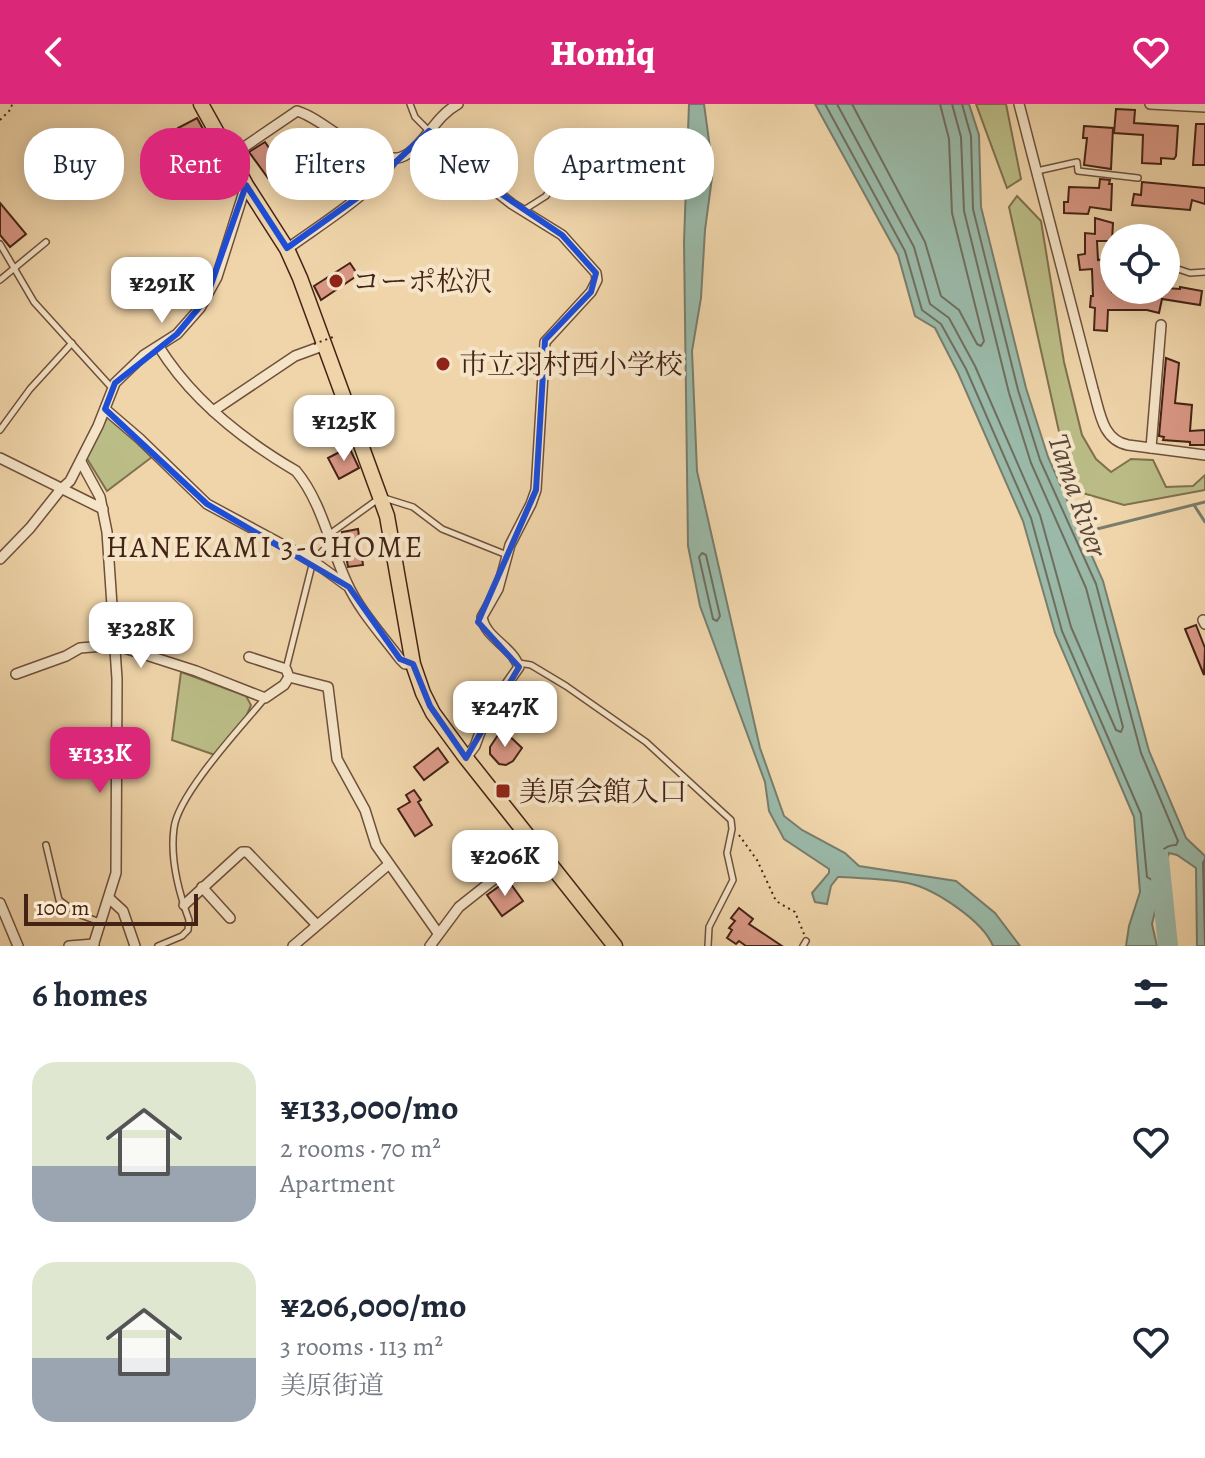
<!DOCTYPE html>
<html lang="en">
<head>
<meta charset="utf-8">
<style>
	body { margin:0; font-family:Alegreya,"Noto Serif JP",serif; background:#f6f6f7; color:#1f2937; height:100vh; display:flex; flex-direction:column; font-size:30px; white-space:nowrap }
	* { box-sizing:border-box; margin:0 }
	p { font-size:26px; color:#747a83 }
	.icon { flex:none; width:44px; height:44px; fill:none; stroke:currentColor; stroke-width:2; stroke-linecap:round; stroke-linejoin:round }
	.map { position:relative; height:842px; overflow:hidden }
	.side { display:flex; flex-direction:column; background:#fff; flex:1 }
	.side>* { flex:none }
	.hud { position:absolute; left:24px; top:24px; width:800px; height:72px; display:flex; gap:16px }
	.buttons { position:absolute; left:1100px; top:120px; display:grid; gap:16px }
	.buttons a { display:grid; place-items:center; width:80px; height:80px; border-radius:50%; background:#fff; box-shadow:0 4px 20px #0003; font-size:40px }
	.scale { position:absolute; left:24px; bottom:20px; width:174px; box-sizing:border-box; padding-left:8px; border:4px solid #442315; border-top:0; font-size:22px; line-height:28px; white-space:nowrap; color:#442315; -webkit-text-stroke:6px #f5e4c8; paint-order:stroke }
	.price { position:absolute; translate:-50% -68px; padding:0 18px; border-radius:16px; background:#fff; color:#222; font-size:26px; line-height:52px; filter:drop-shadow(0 2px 4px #0008) }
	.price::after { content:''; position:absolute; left:50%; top:48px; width:24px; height:18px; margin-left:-12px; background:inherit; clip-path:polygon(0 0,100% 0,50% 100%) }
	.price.current { background:#db2777; color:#fff }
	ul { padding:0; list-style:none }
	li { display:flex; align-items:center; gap:24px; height:200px; padding:0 32px }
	li span { display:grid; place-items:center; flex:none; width:224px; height:160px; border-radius:24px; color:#555 }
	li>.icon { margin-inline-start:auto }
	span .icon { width:96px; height:96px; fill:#fffc; stroke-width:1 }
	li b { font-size:34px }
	h2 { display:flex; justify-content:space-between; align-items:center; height:96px; padding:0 32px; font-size:34px }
	.chip { padding:0 28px; border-radius:32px; background:#fff; box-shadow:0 4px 20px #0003; font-size:28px; line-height:72px }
	.chip.current { background:#db2777; color:#fff }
	header { display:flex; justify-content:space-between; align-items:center; height:104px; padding:0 32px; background:#db2777; color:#fff; font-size:36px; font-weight:800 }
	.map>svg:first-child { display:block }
	.green { fill:#bbbd87; stroke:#80704e; stroke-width:2 }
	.water { fill:#9ab9a8; stroke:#787d6d; stroke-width:2 }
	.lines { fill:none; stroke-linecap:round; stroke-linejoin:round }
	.shore { stroke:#6f6e5e; stroke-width:2 }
	.stream { stroke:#787d6d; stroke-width:3 }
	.river { stroke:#9ab9a8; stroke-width:20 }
	.building { fill:#da9886; stroke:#442315; stroke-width:2 }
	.service-casing { stroke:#6f503a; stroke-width:8 }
	.minor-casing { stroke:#6f503a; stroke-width:12 }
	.primary-casing { stroke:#442315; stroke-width:17 }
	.path { stroke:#442315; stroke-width:2; stroke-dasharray:2 4; stroke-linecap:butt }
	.service { stroke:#f5e4c8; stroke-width:5 }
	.minor { stroke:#f5e4c8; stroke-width:9 }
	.primary { stroke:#f0d5aa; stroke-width:14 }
	.path-bridge { stroke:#442315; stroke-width:2; stroke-dasharray:2 4; stroke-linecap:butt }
	.marked { fill:none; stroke:#1d4ed8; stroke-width:6; stroke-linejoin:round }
	.poi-dot { fill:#8f2418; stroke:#f5e4c8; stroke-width:3 }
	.labels { text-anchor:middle; stroke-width:8; stroke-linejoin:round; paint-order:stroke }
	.poi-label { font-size:28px; fill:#442315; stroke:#f5e4c8; text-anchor:start }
	.water-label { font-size:30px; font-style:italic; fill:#5a483a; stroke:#f5e4c8 }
	.neighbourhood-label { font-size:30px; letter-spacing:2px; fill:#442315; stroke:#f5e4c8 }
</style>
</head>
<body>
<header><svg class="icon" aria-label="back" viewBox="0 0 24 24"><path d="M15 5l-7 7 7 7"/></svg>Homiq<svg class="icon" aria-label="heart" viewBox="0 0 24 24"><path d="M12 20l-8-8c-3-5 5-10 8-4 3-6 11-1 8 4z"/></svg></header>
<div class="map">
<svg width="1205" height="842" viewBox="0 0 1205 842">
	<rect width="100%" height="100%" fill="#f0d5aa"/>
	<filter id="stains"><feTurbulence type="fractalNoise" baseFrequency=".0025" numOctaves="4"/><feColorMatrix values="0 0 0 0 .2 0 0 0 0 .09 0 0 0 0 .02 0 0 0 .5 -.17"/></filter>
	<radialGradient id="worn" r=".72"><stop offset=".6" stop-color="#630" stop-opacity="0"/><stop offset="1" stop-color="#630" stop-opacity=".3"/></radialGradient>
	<g class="green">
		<path d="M976,0H1006L1021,75L1007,84Z"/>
		<path d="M1017,92L1041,117L1064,258L1082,331L1096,355L1111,368L1131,355L1153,356L1166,383L1193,382L1205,371V386L1124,401L1072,386L1009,103Z"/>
		<path d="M109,310L152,353L107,387L86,353Z"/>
		<path d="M181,568L246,592L251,601L246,613L215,651L172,636Z"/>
	</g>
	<g class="water">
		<path d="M689,0H704L713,66L705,126L701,194L692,247L697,367L760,644L784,712L802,726L845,749L859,762L956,777L995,809L1020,842H993C983,817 935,785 908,779C886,775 861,774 838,773L831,782L827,800L815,798L812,789L829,769V765L784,735L769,707L765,678L700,502L688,442L684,138Z"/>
		<path d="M815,0H969L979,31L981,103L1026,284L1048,353L1103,477L1149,647L1186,734L1205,752V842H1197L1196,764L1177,751L1169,749L1152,820L1157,842H1126L1129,822L1140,788L1134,713L1055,529L1023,417L958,269L935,224L915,212L898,151Z"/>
	</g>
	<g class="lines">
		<g class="shore">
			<path d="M825,0L905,147L922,206L941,220L966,265L1031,414L1062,527L1141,710L1147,773L1152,776C1160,763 1155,741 1176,741L1178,737L1141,649L1096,480L1040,356L1018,286L973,105L971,32L962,0"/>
			<path d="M837,0L914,143L930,200L949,214L975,262L1040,411L1071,523L1116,626L1121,628L1123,623L1086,484L1031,359L1009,289L964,107L961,33L952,0"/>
			<path d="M852,0L925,138L941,192L959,206L977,240L981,242L984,237L952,109L949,35L940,0"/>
			<path d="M702,449L706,451L720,512L717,517L713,515L699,453Z"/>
			<path d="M1205,755L1203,759L1205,839"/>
		</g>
		<g class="stream">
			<path d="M1194,401L1205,418"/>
			<path d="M1077,430L1205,398"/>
		</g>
		<path class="river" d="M1159,754L1168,842"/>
	</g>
	<g class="building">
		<path d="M1116,5L1135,6L1134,19L1178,22L1176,52L1174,55L1161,54V60L1142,59L1143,31L1114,29Z"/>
		<path d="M197,14L210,38L190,48L178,24Z"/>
		<path d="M1196,20H1205V61H1193Z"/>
		<path d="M1084,22L1113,24L1111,65L1084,61L1087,34H1083Z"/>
		<path d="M265,38L282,63L268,74L249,48Z"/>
		<path d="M1100,75L1110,76L1109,80H1112L1111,106L1090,103L1088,110L1064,109V98H1068L1069,83L1099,84Z"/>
		<path d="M1142,78L1205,84V100L1192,96L1190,106L1132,101L1134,90L1141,91Z"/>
		<path d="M0,99L26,130L10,143L0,131Z"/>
		<path d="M1095,114L1113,119L1112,137H1097L1098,156L1104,155L1105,167H1110L1112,188L1148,190V186H1166V184L1180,185V183L1202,187L1200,201L1162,195L1159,209L1147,206H1108L1107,227L1094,226L1095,204L1090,203L1091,192H1093L1092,165L1080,166L1078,151L1085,150V129L1095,130Z"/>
		<path d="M350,159L358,171L321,196L314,182Z"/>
		<path d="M1166,254L1179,259L1175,299L1192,301L1190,327L1205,326V341H1190V338L1163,336L1164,333L1159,332Z"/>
		<path d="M349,343L359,364L339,375L328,354Z"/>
		<path d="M358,425L363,461L348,463L342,428Z"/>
		<path d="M1196,521L1205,544L1204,571L1185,525Z"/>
		<path d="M502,625L522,644L513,657L506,661L499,660L490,650V643Z"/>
		<path d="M438,644L448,658L424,676L414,663Z"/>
		<path d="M414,686L421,696L418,698L432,721L415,732L398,705L410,698L406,691Z"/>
		<path d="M508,776L523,797L502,812L487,791Z"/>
		<path d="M739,804L753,815L749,820L782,842H746L739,837L736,840L727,834L732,826L729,824L735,817L731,814Z"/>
	</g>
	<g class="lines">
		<g class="service-casing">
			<g id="service">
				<path d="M410,0L415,13L428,26"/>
				<path d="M1037,67L1077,58L1078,67L1138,74"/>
				<path d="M524,106L546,92L563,62L596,36"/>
				<path d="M0,140L34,198L112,284"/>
				<path d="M1166,153L1171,154L1175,164L1190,169L1205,168"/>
				<path d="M0,176L46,138"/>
				<path d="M0,326L30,285L72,239"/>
				<path d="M327,432L381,393L413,403L442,425L507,451"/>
				<path d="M519,559L531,561L566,582L646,638L731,716L732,725L727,749L733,776L709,823L708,842"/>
				<path d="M286,565L313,457L330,439"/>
				<path d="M46,741L59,796L78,810L100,818"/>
				<path d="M158,842L182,832L188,826L189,816C179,789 170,753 174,724C178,690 242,622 265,594"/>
				<path d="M803,842L806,837"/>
			</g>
		</g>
		<g class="minor-casing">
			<g id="minor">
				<path d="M1019,0L1093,285C1100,308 1102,336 1128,341L1205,351"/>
				<path d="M1150,0L1205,3"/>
				<path d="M429,27L485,79L512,100L562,131L596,169L597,176L591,188L545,238L536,386L531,400L510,441L498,485L482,513C485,534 512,542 519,563L488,607L475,642L466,654"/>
				<path d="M231,52L297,7C329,16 376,73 409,49C428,35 436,12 458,0"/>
				<path d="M287,145C318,122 377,87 394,54"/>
				<path d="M159,243C192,296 243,336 296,367C322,398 330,443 347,479C359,506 382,531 400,555L405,560H413"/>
				<path d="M105,305L140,335L207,400L313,457L346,481"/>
				<path d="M213,307L295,252L325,241"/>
				<path d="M1151,344L1161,221"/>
				<path d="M0,354L103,405"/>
				<path d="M81,358L100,393L107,428L117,575L116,769L93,842"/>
				<path d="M0,455L30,424L61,385L70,377L98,322L115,279L144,251L177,230L200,204L217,173L246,81"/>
				<path d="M1203,516L1205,520"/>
				<path d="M249,553L286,565L289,573L328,583L337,655L365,706L376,741L438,829"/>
				<path d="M16,570L66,552L80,544L115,541L196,567L265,594L284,581L289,573"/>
				<path d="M202,783L230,814"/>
				<path d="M110,795L123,807L135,842"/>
				<path d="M0,799L18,842"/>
				<path d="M184,801L242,748H247L316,820"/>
				<path d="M69,842L94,840"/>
				<path d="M293,842L388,761"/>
				<path d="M430,842L459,803L537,741"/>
			</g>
		</g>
		<g class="primary-casing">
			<path id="primary" d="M201,0L246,81L287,145L300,174L387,412L413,560L423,589L433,609L466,654L615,842"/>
		</g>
		<g class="path">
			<path d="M0,16L11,5L12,0"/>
			<path d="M739,731L757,756L776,797L795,808L804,830"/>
		</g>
		<use href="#service" class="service"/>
		<use href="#minor" class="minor"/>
		<use href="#primary" class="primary"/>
		<path class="path-bridge" d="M314,240L333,233"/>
	</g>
	<path class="marked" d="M429,27L485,79L562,131L596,169L591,188L545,236L536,386L478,518L519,563L466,654L430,602L413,560L400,555L349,483L207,400L105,305L115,279L177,230L206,195L246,81L287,144L357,94Z"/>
	<g class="poi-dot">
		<circle cx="336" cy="177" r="8"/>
		<circle cx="443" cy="260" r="8"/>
		<rect x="495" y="679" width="16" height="16" rx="4"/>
	</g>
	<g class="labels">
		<g class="poi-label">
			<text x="352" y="187">コーポ松沢</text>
			<text x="459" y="270">市立羽村西小学校</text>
			<text x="519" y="697">美原会館入口</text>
		</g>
		<g class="water-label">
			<text transform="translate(1078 391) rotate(71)" y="10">Tama River</text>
		</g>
		<g class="neighbourhood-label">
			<text x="265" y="453">HANEKAMI 3-CHOME</text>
		</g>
	</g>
	<rect width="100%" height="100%" filter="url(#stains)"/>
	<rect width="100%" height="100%" fill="url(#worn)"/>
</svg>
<div class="buttons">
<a><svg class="icon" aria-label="locate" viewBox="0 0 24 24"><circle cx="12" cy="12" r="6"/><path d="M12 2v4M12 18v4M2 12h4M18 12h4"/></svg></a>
</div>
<div class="scale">100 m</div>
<b class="price" style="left:162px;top:221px">¥291K</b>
<b class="price" style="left:344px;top:359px">¥125K</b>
<b class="price" style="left:141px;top:566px">¥328K</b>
<b class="price" style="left:505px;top:645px">¥247K</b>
<b class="price current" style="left:100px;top:691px">¥133K</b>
<b class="price" style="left:505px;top:794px">¥206K</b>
<div class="hud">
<a class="chip">Buy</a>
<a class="chip current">Rent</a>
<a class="chip">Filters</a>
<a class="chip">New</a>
<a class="chip">Apartment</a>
</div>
</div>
<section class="side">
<h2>6 homes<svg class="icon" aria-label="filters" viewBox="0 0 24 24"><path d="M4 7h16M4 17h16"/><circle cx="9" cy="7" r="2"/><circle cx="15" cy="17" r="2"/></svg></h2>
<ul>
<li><span style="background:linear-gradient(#dfe7d0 65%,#9aa5b1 0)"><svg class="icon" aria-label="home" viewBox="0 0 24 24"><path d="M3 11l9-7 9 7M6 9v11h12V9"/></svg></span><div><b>¥133,000/mo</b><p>2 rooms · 70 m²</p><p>Apartment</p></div><svg class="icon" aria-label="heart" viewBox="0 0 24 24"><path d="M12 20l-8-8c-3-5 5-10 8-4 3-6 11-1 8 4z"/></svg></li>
<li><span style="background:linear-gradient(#dfe7d0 60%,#9aa5b1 0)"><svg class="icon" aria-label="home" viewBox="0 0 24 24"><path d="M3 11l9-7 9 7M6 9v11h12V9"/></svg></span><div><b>¥206,000/mo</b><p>3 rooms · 113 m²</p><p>美原街道</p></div><svg class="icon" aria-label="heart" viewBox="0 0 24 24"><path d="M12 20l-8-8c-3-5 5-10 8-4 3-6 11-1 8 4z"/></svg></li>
</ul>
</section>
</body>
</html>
